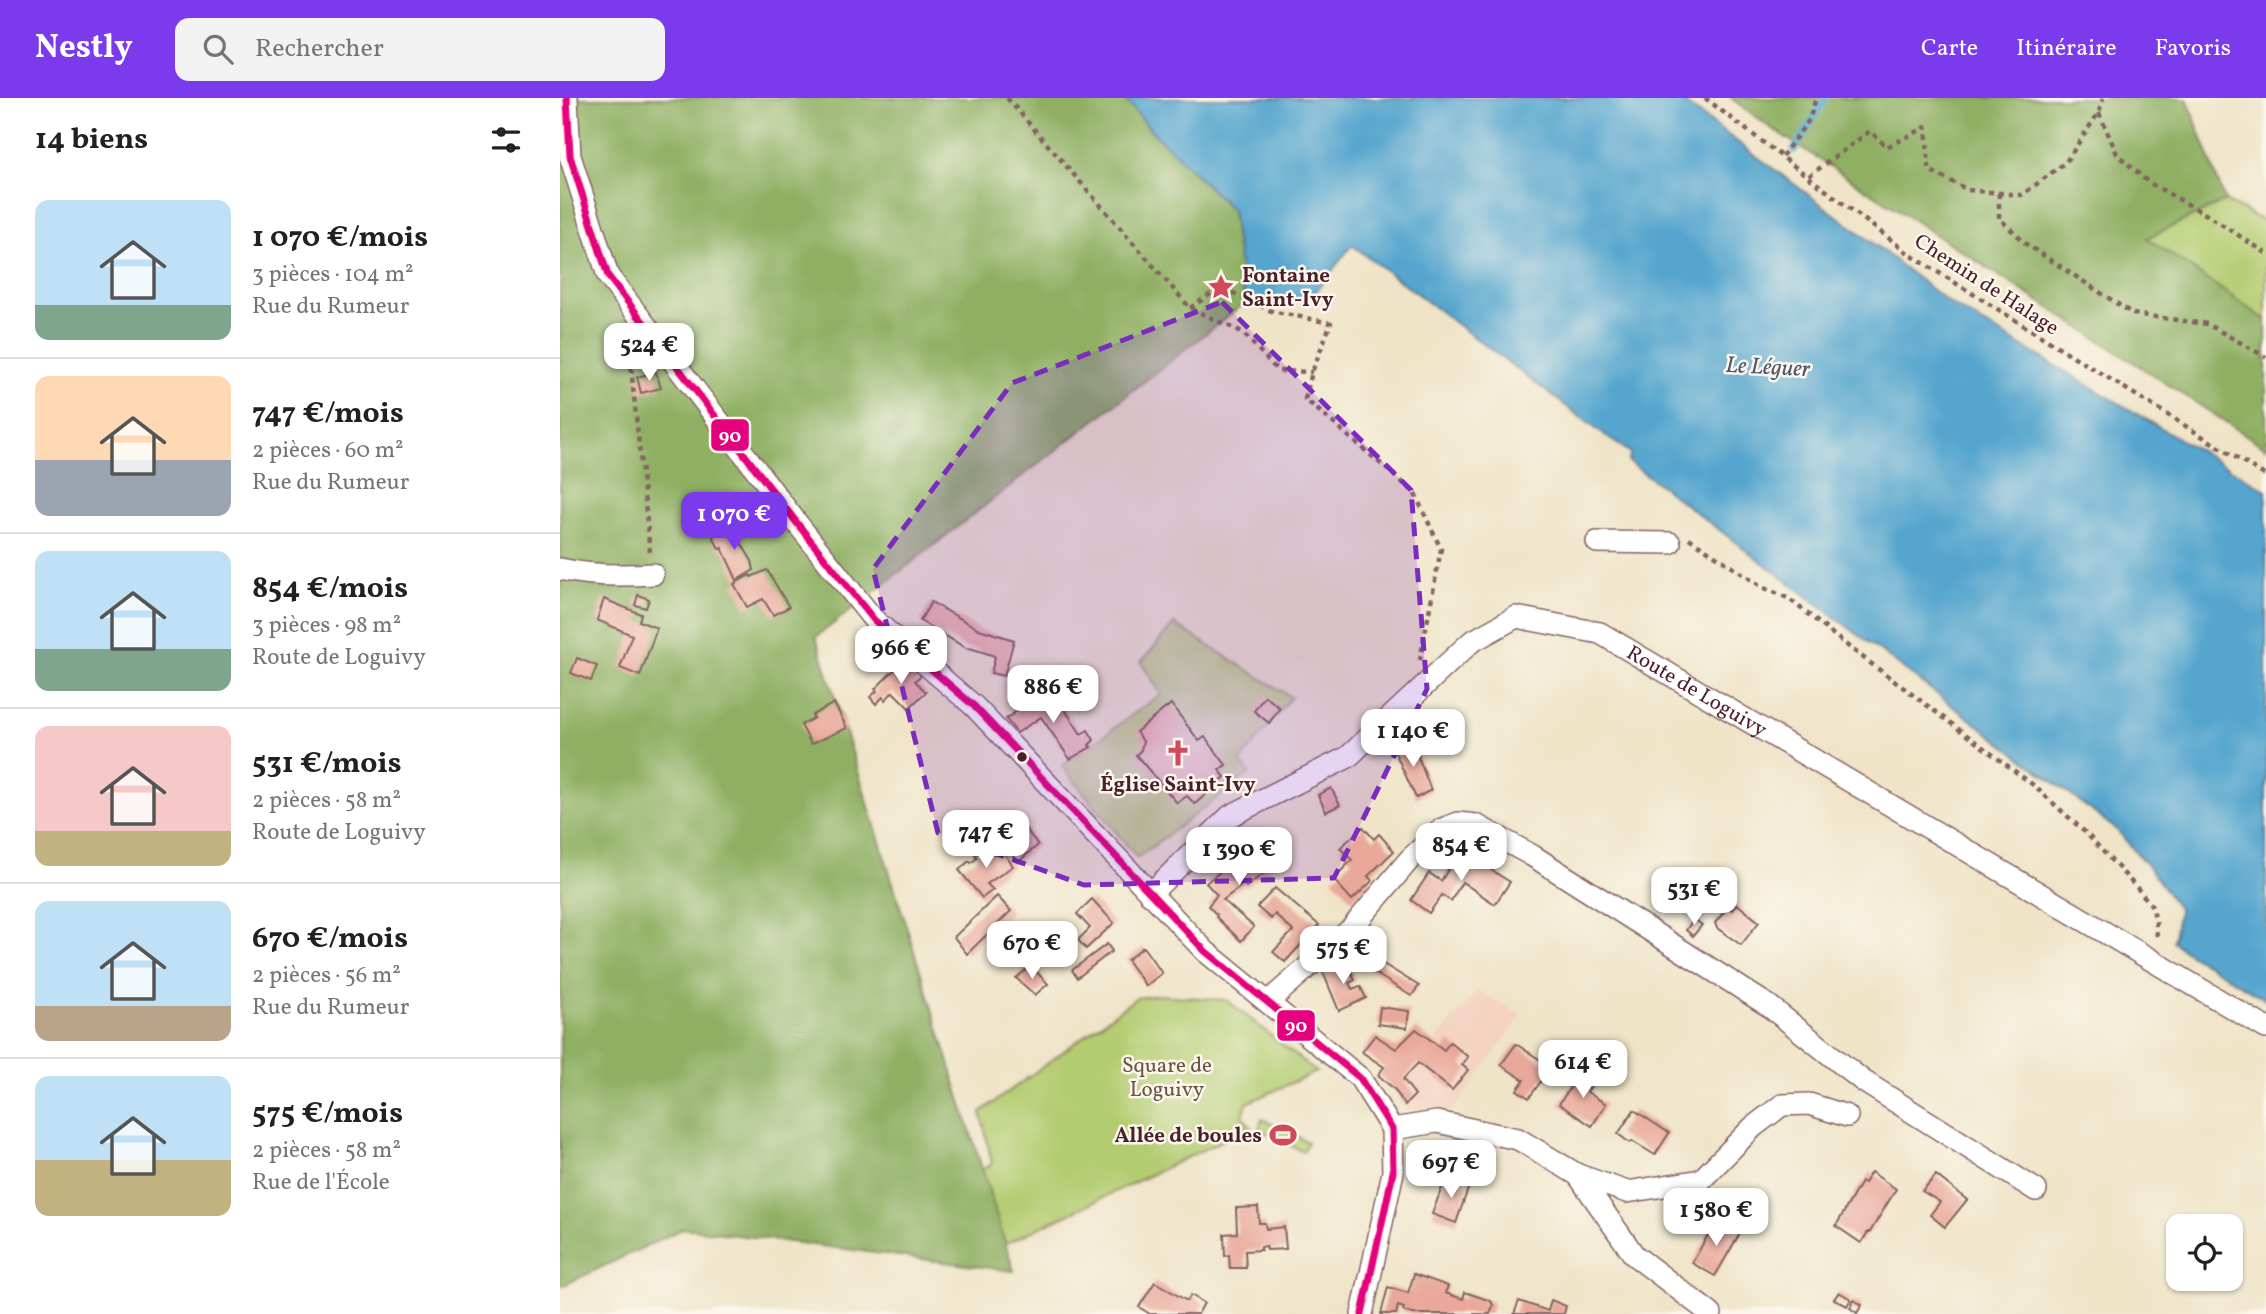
<!DOCTYPE html>
<html lang="fr">
<head>
<meta charset="utf-8">
<style>
	body { margin:0; font-family:Vollkorn,serif; background:#f2f2f2; color:#202124; height:100vh; display:flex; flex-direction:column; font-size:26px; white-space:nowrap }
	* { box-sizing:border-box; margin:0 }
	p { font-size:23px; color:#757577 }
	.icon { flex:none; width:38px; height:38px; fill:none; stroke:currentColor; stroke-width:2; stroke-linecap:round; stroke-linejoin:round }
	.map { position:relative; flex:1; overflow:hidden }
	.drawer { display:flex; flex-direction:column; background:#fff; width:560px }
	.drawer>* { flex:none }
	.controls { position:absolute; left:1606px; top:1116px; display:grid; gap:14px }
	.controls a { display:grid; place-items:center; width:77px; height:77px; border-radius:14px; background:#fff; box-shadow:0 2px 5px #0004; font-size:35px }
	.price { position:absolute; translate:-50% -60px; padding:0 16px; border-radius:14px; background:#fff; color:#222; font-size:23px; line-height:46px; filter:drop-shadow(0 2px 4px #0008) }
	.price::after { content:''; position:absolute; left:50%; top:42px; width:21px; height:16px; margin-left:-10px; background:inherit; clip-path:polygon(0 0,100% 0,50% 100%) }
	.price.on { background:#7c3aed; color:#fff }
	ul { padding:0; list-style:none }
	li { display:flex; align-items:center; gap:21px; height:175px; padding:0 35px }
	li+li { border-top:2px solid #e0e0e0 }
	li span { display:grid; place-items:center; flex:none; width:196px; height:140px; border-radius:14px; color:#555 }
	li>.icon { margin-inline-start:auto }
	span .icon { width:84px; height:84px; fill:#fffc; stroke-width:1 }
	li b { font-size:30px }
	h2 { display:flex; justify-content:space-between; align-items:center; height:84px; padding:0 35px; font-size:30px }
	header { display:flex; align-items:center; gap:42px; box-sizing:border-box; height:98px; padding:0 35px; background:#7c3aed; color:#fff }
	header strong { font-size:33px }
	nav { display:flex; gap:38px; margin-inline-start:auto; font-size:24px }
	.search { width:490px; height:63px; background:#f2f2f2; display:flex; align-items:center; gap:18px; box-sizing:border-box; padding:0 24px; border-radius:14px; color:#757577; font-size:26px }
	main { display:flex; flex:1; min-height:0 }
	.map>svg:first-child { display:block }
	.built { fill:#f4d3c1 }
	.green { fill:#b4cc71; stroke:#7f764e; stroke-width:2 }
	.forest { fill:#8fb063; stroke:#6c6847; stroke-width:2 }
	.water { fill:#54a5ce; stroke:#4f627c; stroke-width:2 }
	.lines { fill:none; stroke-linecap:round; stroke-linejoin:round }
	.stream { stroke:#54a5ce; stroke-width:7 }
	.building { fill:#e9a899 }
	.street-casing { stroke:#846462; stroke-width:24 }
	.path { stroke:#846462; stroke-width:4.5; stroke-dasharray:5 5; stroke-linecap:butt }
	.street { stroke:#fff; stroke-width:21 }
	.bus-1-casing { stroke:#fbf7ec; stroke-width:12 }
	.bus-1 { stroke:#e5007d; stroke-width:7 }
	.marked { fill:#7b2cbf; fill-opacity:0.2; stroke:#7b2cbf; stroke-width:5; stroke-dasharray:14 9; stroke-linejoin:round }
	.bus-dot { fill:#4a1f2b; stroke:#fbf7ec; stroke-width:2.5 }
	.labels { text-anchor:middle; stroke-width:5; stroke-linejoin:round; paint-order:stroke }
	.poi-label { font-size:21px; font-weight:bold; fill:#4a1f2b; stroke:#fbf7ec; text-anchor:start }
	.street-label { font-size:21px; fill:#4a1f2b; stroke:#fbf7ec }
	.park-label { font-size:21px; fill:#6a5340; stroke:#fbf7ec }
	.water-label { font-size:23px; font-style:italic; fill:#4e556c; stroke:#fbf7ec }
	.line-badge { stroke:#fbf7ec; stroke-width:2.5 }
	.badge-label { font-size:19px; text-anchor:middle; font-weight:bold; fill:#fff }
</style>
</head>
<body>
<header>
<strong>Nestly</strong>
<div class="search"><svg class="icon" aria-label="search" viewBox="0 0 24 24"><circle cx="10" cy="10" r="6"/><path d="M15 15l6 6"/></svg>Rechercher</div>
<nav><a>Carte</a><a>Itinéraire</a><a>Favoris</a></nav>
</header>
<main>
<section class="drawer">
<h2>14 biens<svg class="icon" aria-label="filters" viewBox="0 0 24 24"><path d="M4 7h16M4 17h16"/><circle cx="9" cy="7" r="2"/><circle cx="15" cy="17" r="2"/></svg></h2>
<ul>
<li><span style="background:linear-gradient(#bfe0f5 75%,#7fa58c 0)"><svg class="icon" aria-label="home" viewBox="0 0 24 24"><path d="M3 11l9-7 9 7M6 9v11h12V9"/></svg></span><div><b>1 070 €/mois</b><p>3 pièces · 104 m²</p><p>Rue du Rumeur</p></div></li>
<li><span style="background:linear-gradient(#ffd9b3 60%,#9aa5b1 0)"><svg class="icon" aria-label="home" viewBox="0 0 24 24"><path d="M3 11l9-7 9 7M6 9v11h12V9"/></svg></span><div><b>747 €/mois</b><p>2 pièces · 60 m²</p><p>Rue du Rumeur</p></div></li>
<li><span style="background:linear-gradient(#bfe0f5 70%,#7fa58c 0)"><svg class="icon" aria-label="home" viewBox="0 0 24 24"><path d="M3 11l9-7 9 7M6 9v11h12V9"/></svg></span><div><b>854 €/mois</b><p>3 pièces · 98 m²</p><p>Route de Loguivy</p></div></li>
<li><span style="background:linear-gradient(#f6c9c9 75%,#c2b280 0)"><svg class="icon" aria-label="home" viewBox="0 0 24 24"><path d="M3 11l9-7 9 7M6 9v11h12V9"/></svg></span><div><b>531 €/mois</b><p>2 pièces · 58 m²</p><p>Route de Loguivy</p></div></li>
<li><span style="background:linear-gradient(#bfe0f5 75%,#b9a48a 0)"><svg class="icon" aria-label="home" viewBox="0 0 24 24"><path d="M3 11l9-7 9 7M6 9v11h12V9"/></svg></span><div><b>670 €/mois</b><p>2 pièces · 56 m²</p><p>Rue du Rumeur</p></div></li>
<li><span style="background:linear-gradient(#bfe0f5 60%,#c2b280 0)"><svg class="icon" aria-label="home" viewBox="0 0 24 24"><path d="M3 11l9-7 9 7M6 9v11h12V9"/></svg></span><div><b>575 €/mois</b><p>2 pièces · 58 m²</p><p>Rue de l'École</p></div></li>
</ul>
</section>
<div class="map">
<svg width="1706" height="1216" viewBox="0 0 1706 1216">
	<rect width="100%" height="100%" fill="#fbf7ec"/>
	<filter id="ink" filterUnits="userSpaceOnUse"><feTurbulence type="fractalNoise" baseFrequency=".0143" numOctaves="2"/><feDisplacementMap in="SourceGraphic" scale="14" xChannelSelector="R" yChannelSelector="G"/><feConvolveMatrix kernelMatrix="1 2 1 2 8 2 1 2 1" color-interpolation-filters="sRGB"/></filter>
	<filter id="wash" filterUnits="userSpaceOnUse"><feTurbulence type="fractalNoise" baseFrequency=".00686" numOctaves="4" result="noise"/><feDisplacementMap in="SourceGraphic" scale="28" xChannelSelector="R" yChannelSelector="G"/><feGaussianBlur stdDeviation="1.57" result="paint"/><feColorMatrix in="noise" values="0 0 0 0 0 0 0 0 0 0 0 0 0 0 0 0 0 1.4 0 .05"/><feComposite in="paint" operator="in"/></filter>
	<g filter="url(#wash)">
		<rect width="100%" height="100%" fill="#efe4c7"/>
		<path class="built" d="M917,892L962,917L892,1014L848,1011L845,1007L855,997L845,981Z"/>
		<g class="green">
			<path d="M1665,103L1706,124V222L1586,140Z"/>
			<path d="M614,526L731,599L680,664L690,675L577,760L502,668L601,596L581,564Z"/>
			<path d="M598,897L667,902L756,974L687,1005L683,1018L691,1029L445,1146L385,1093L432,1066L421,1014L576,900Z"/>
			<path d="M702,1021L748,1044L743,1054L699,1031Z"/>
		</g>
		<g class="forest">
			<path d="M0,0H564L592,33L672,112L685,205L256,539L454,1173L124,1130L0,1189Z"/>
			<path d="M1171,0H1627L1665,103L1587,140L1706,222V350L1208,28Z"/>
		</g>
		<path class="water" d="M564,0H1118L1300,135L1389,205L1706,392V902L1628,855L1613,844L1619,812L1591,772L1557,732L1068,363L1071,355L1047,339L792,147L751,200L685,205L672,112L592,33Z"/>
		<g class="lines">
			<path class="stream" d="M1234,52L1266,0"/>
		</g>
		<g id="blocks">
			<g class="building">
				<path d="M96,274L101,290L81,295L77,279Z"/>
				<path d="M170,427L192,463L194,472L177,482L162,450L159,451L152,436Z"/>
				<path d="M207,472L229,509L213,517L203,501L187,509L174,486L190,477L191,479Z"/>
				<path d="M78,497L89,501L86,510L75,507Z"/>
				<path d="M44,501L81,516L79,523L97,530L80,578L60,570L72,537L37,522Z"/>
				<path d="M371,504L419,531L454,542L444,578L431,575L435,559L432,557L410,550L408,551L360,523Z"/>
				<path d="M358,532L370,544L362,552L350,540Z"/>
				<path d="M17,560L37,568L31,583L11,575Z"/>
				<path d="M340,566L347,573L352,567L362,576L355,583L366,594L349,610L333,594L325,602L323,599L316,606L310,599L317,593L315,591Z"/>
				<path d="M496,598L521,636L528,632L534,642L529,647L531,649L510,661L481,619L457,635L446,621L473,601L480,610Z"/>
				<path d="M705,598L720,610L709,625L694,613Z"/>
				<path d="M274,605L287,630L251,646L241,627L254,620L252,617Z"/>
				<path d="M611,606L639,643L645,639L666,667L659,672L665,679L635,706L627,698L617,705L576,657L581,652L583,643L576,634Z"/>
				<path d="M847,643L851,653L855,651L871,692L856,700L833,650Z"/>
				<path d="M771,690L780,707L766,714L758,697Z"/>
				<path d="M803,729L814,741L819,736L834,753L808,778L812,783L792,802L773,781L792,762L780,750Z"/>
				<path d="M465,730L478,747L458,764L444,746Z"/>
				<path d="M708,745L721,762L686,789L684,786L663,802L694,829L681,843L656,819L657,817L648,808L657,797L646,785L670,766L672,770Z"/>
				<path d="M428,748L433,756L440,750L453,768L427,786L433,792L422,800L399,772L409,763L411,765L417,760L415,757Z"/>
				<path d="M900,752L950,784L935,806L902,784L891,803L882,797L869,815L851,802L869,775L881,783Z"/>
				<path d="M715,790L759,827L725,864L713,854L733,833L715,816L711,821L697,809Z"/>
				<path d="M437,798L451,813L407,856L394,839Z"/>
				<path d="M532,801L554,825L526,851L518,842L530,830L517,816Z"/>
				<path d="M1177,806L1199,824L1181,847L1157,830L1155,825L1168,809L1172,812Z"/>
				<path d="M1134,821L1142,827L1133,838L1126,832Z"/>
				<path d="M547,846L552,853L517,880L512,872Z"/>
				<path d="M583,849L602,875L586,888L567,862Z"/>
				<path d="M779,864L783,872L789,869L795,882L789,885L792,891L800,888L806,900L779,913L762,872Z"/>
				<path d="M820,864L859,888L851,898L810,872Z"/>
				<path d="M471,868L488,886L475,897L456,880Z"/>
				<path d="M820,909L849,913L847,930L818,926Z"/>
				<path d="M856,931L884,952L890,944L908,959L902,967L908,972L892,992L858,965L843,981L855,997L845,1007L835,992L818,977L824,969L802,954L815,937L836,951Z"/>
				<path d="M956,946L991,969L969,1000L957,992L964,982L941,967Z"/>
				<path d="M1026,974L1033,979L1034,984L1027,994L1046,1006L1032,1028L999,1006L1020,975Z"/>
				<path d="M1074,1012L1109,1035L1095,1057L1072,1043L1070,1045L1058,1036Z"/>
				<path d="M1311,1074L1336,1091L1310,1134H1308L1301,1145L1276,1128L1301,1084L1304,1085Z"/>
				<path d="M1376,1077L1407,1102L1385,1129L1370,1117L1380,1104L1362,1093Z"/>
				<path d="M886,1079L909,1088L896,1125L872,1116Z"/>
				<path d="M698,1109L699,1125H705L706,1131L724,1129L726,1151L707,1152L706,1148L701,1149V1152L685,1153L686,1170H670L669,1157L665,1158L664,1136L677,1135L676,1110Z"/>
				<path d="M1157,1121L1180,1135L1155,1178L1132,1165Z"/>
				<path d="M854,1176L888,1188L885,1195L903,1201L905,1194L931,1203L933,1207L930,1216H853L843,1213L844,1210L838,1208L836,1216H821L828,1189L848,1195Z"/>
				<path d="M595,1184L627,1203L631,1197L644,1205L638,1216H590L579,1209Z"/>
				<path d="M1279,1194L1291,1201L1287,1208L1274,1201Z"/>
				<path d="M991,1202L1006,1208L1004,1216H954L959,1203L988,1213Z"/>
				<path d="M1294,1202L1302,1207L1297,1215L1290,1210Z"/>
			</g>
		</g>
	</g>
	<g filter="url(#ink)">
		<use href="#blocks" fill-opacity="0" stroke="#846462" stroke-width="2"/>
		<g class="lines">
			<g class="street-casing">
				<g id="street">
					<path d="M7,0L10,58L48,178L240,429L314,522L414,608L645,853L800,980L832,1031L833,1074L802,1216"/>
					<path d="M1037,444L1110,445"/>
					<path d="M0,471C30,478 62,478 93,476"/>
					<path id="s1" d="M590,796L670,718L788,659L911,544L956,519L1040,535L1706,930"/>
					<path d="M708,904L791,831L849,762L882,731L898,725L916,727L973,758L1209,908L1303,983L1476,1092"/>
					<path d="M832,1031L877,1024L958,1041L1018,1077L1074,1157L1151,1216"/>
					<path d="M1018,1077L1067,1094L1141,1082L1193,1029L1222,1007L1249,1006L1287,1018"/>
				</g>
			</g>
			<g class="path">
				<path d="M447,0L630,210L682,234L718,273L752,274"/>
				<path d="M1145,0L1352,158L1706,378"/>
				<path d="M1539,15L1557,56L1588,84L1647,117L1706,155"/>
				<path d="M1222,58L1249,22L1256,0"/>
				<path d="M1249,78L1310,33L1327,49L1366,29L1369,72L1408,92L1462,97L1506,64L1539,14L1543,0"/>
				<path d="M1439,95V120L1466,146L1573,216L1647,226L1706,259"/>
				<path d="M630,210L661,189L711,213L771,225L752,274L745,301L854,394L881,451L860,562"/>
				<path d="M68,240L90,454"/>
				<path d="M1129,440L1204,490L1228,500L1285,546L1472,686L1526,735L1578,791L1592,808L1596,823L1597,841"/>
			</g>
			<use href="#street" class="street"/>
			<g class="bus-1-casing">
				<path id="bus-1" d="M7,0L10,58L48,178L240,429L314,522L414,608L645,853L800,980L832,1031L833,1074L802,1216"/>
			</g>
			<use href="#bus-1" class="bus-1"/>
		</g>
	</g>
	<path class="marked" d="M662,204L851,392L867,591L774,780L524,787L378,735L313,471L452,285Z"/>
	<defs>
		<g id="sight-bare" transform="scale(2.1)"><path d="M0-6L1.8-2.2L6-1.7L2.9 1.2L3.7 5.4L0 3.3L-3.7 5.4L-2.9 1.2L-6-1.7L-1.8-2.2Z" fill="#d1495b" stroke="#fbf7ec" stroke-width="2.5" paint-order="stroke"/></g>
		<g id="church-bare" transform="scale(2.1)"><path d="M-1.2-6h2.4v3.5h3.3v2.4h-3.3V6h-2.4V-.1h-3.3v-2.4h3.3Z" fill="#d1495b" stroke="#fbf7ec" stroke-width="2.5" paint-order="stroke"/></g>
		<g id="stadium-bare" transform="scale(2.1)"><path d="M0-5a6.5 5 0 1 0 0 10a6.5 5 0 1 0 0-10ZM-3.5-1.8h7v3.6h-7Z" fill="#d1495b" stroke="#fbf7ec" stroke-width="2.5" paint-order="stroke"/></g>
	</defs>
	<g fill-rule="evenodd">
		<use href="#sight-bare" x="661" y="189"/>
		<use href="#church-bare" x="618" y="655"/>
		<use href="#stadium-bare" x="723" y="1037"/>
	</g>
	<circle class="bus-dot" cx="462" cy="659" r="6"/>
	<g class="labels">
		<g class="poi-label">
			<text x="682" y="184">Fontaine<tspan x="682" dy="24">Saint-Ivy</tspan></text>
			<text x="618" y="693" text-anchor="middle">Église Saint-Ivy</text>
			<text x="702" y="1044" text-anchor="end">Allée de boules</text>
		</g>
		<g class="street-label">
			<text transform="translate(1427 186) rotate(33)" y="7">Chemin de Halage</text>
			<text dy="7" stroke="none"><textPath href="#s1" startOffset="662">Route de Loguivy</textPath></text>
		</g>
		<g class="park-label">
			<text x="607" y="974">Square de<tspan x="607" dy="24">Loguivy</tspan></text>
		</g>
		<g class="water-label">
			<text transform="translate(1208 268) rotate(3)" y="8">Le Léguer</text>
		</g>
	</g>
	<g class="line-badge">
		<rect x="150" y="320" width="40" height="34" rx="7" fill="#e5007d"/>
		<rect x="716" y="911" width="40" height="33" rx="7" fill="#e5007d"/>
	</g>
	<g class="badge-label">
		<text x="170" y="344">90</text>
		<text x="736" y="934">90</text>
	</g>
</svg>
<div class="controls">
<a><svg class="icon" aria-label="locate" viewBox="0 0 24 24"><circle cx="12" cy="12" r="6"/><path d="M12 2v4M12 18v4M2 12h4M18 12h4"/></svg></a>
</div>
<b class="price" style="left:89px;top:285px">524 €</b>
<b class="price on" style="left:174px;top:454px">1 070 €</b>
<b class="price" style="left:341px;top:588px">966 €</b>
<b class="price" style="left:493px;top:627px">886 €</b>
<b class="price" style="left:853px;top:671px">1 140 €</b>
<b class="price" style="left:426px;top:772px">747 €</b>
<b class="price" style="left:901px;top:785px">854 €</b>
<b class="price" style="left:679px;top:789px">1 390 €</b>
<b class="price" style="left:1134px;top:829px">531 €</b>
<b class="price" style="left:472px;top:883px">670 €</b>
<b class="price" style="left:783px;top:888px">575 €</b>
<b class="price" style="left:1023px;top:1002px">614 €</b>
<b class="price" style="left:891px;top:1102px">697 €</b>
<b class="price" style="left:1156px;top:1150px">1 580 €</b>
</div>
</main>
</body>
</html>
